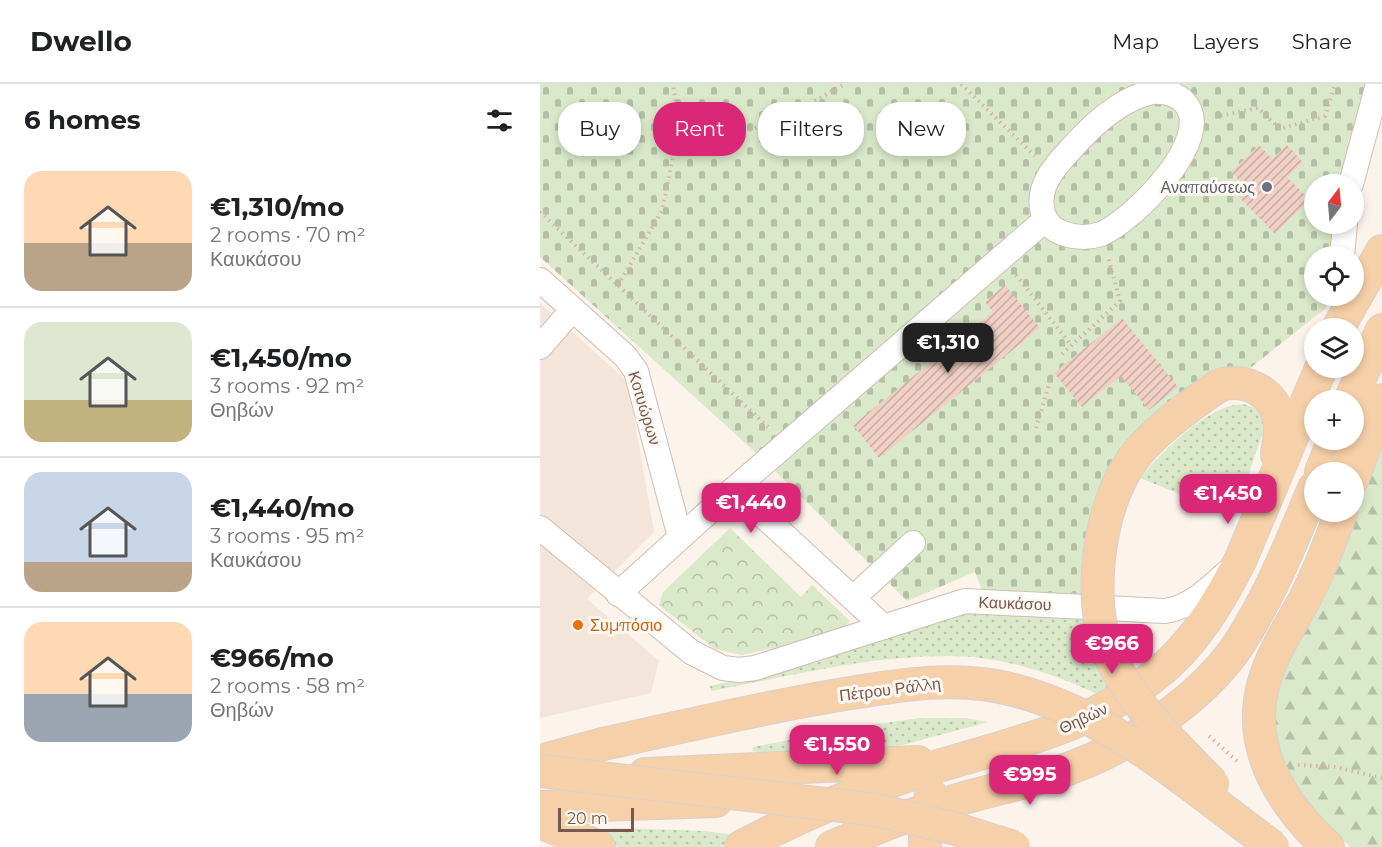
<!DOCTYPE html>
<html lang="en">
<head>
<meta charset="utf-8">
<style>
	body { margin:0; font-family:Montserrat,sans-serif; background:#f6f6f6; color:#202124; height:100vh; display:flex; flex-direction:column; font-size:22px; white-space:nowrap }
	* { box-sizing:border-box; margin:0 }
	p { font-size:20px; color:#757577 }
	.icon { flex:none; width:33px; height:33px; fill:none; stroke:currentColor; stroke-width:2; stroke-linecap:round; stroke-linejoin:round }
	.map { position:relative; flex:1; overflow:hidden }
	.panel { display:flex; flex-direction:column; background:#fff; width:540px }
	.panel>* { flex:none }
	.banner { position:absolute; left:18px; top:18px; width:570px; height:54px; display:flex; gap:12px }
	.needle { width:39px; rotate:16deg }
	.buttons { position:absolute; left:764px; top:90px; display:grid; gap:12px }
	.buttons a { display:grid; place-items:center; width:60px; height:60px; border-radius:50%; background:#fff; box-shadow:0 3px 9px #0003; font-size:30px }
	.scale { position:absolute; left:18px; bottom:15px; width:76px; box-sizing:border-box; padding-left:6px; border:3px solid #76584f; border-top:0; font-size:16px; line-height:21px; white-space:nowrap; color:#76584f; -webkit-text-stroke:4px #fef8f2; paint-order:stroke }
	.price { position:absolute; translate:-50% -51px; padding:0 14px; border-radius:12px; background:#db2777; color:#fff; font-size:20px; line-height:39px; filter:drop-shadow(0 2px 3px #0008) }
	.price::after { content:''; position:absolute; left:50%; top:36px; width:18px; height:14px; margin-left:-9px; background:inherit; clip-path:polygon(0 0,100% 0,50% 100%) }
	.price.current { background:#222; color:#fff }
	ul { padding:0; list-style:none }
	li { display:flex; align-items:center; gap:18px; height:150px; padding:0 24px }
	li+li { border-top:2px solid #e0e0e0 }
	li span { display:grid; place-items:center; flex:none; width:168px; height:120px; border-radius:18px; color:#555 }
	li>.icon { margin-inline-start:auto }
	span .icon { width:72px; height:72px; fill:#fffc; stroke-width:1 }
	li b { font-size:26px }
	h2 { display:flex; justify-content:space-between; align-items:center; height:72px; padding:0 24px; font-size:26px }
	.tag { padding:0 21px; border-radius:24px; background:#fff; box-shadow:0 3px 9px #0003; font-size:21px; line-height:54px }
	.tag.current { background:#db2777; color:#fff }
	header { display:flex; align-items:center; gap:36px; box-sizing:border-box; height:84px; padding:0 30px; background:#fff; border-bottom:2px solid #e0e0e0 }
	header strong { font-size:28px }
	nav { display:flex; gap:33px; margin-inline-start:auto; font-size:21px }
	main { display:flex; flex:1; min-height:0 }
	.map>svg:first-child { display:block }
	.residential { fill:#f3e5da }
	.grass { fill:url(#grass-dots) }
	.forest { fill:url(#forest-firs) }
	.cemetery { fill:url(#cemetery-stones) }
	.park { fill:url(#park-crowns) }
	.building { fill:url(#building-hatch) }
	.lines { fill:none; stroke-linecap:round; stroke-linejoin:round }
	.minor-casing { stroke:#d0bdb3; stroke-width:26 }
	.major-casing { stroke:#d9d0ce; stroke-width:34 }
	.path { stroke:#d5b3a7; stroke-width:4; stroke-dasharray:1.5 4.5; stroke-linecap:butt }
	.minor { stroke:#fff; stroke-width:24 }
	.major { stroke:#f6d0a8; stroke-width:32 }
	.major-bridge-casing { stroke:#d9d0ce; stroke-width:34; stroke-linecap:butt }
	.major-bridge { stroke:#f6d0a8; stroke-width:32 }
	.worship-dot { fill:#6b7280; stroke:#fef8f2; stroke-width:2 }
	.food-dot { fill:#e8710a; stroke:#fef8f2; stroke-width:2 }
	.labels { text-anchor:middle; stroke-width:6; stroke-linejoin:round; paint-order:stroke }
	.worship-label { font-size:16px; fill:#5b616d; stroke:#fef8f2; text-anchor:end }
	.street-label { font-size:16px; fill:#76584f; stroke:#fef8f2 }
	.food-label { font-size:16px; fill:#c56008; stroke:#fef8f2; text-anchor:start }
</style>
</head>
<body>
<header>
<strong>Dwello</strong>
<nav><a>Map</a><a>Layers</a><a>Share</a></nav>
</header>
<main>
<section class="panel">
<h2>6 homes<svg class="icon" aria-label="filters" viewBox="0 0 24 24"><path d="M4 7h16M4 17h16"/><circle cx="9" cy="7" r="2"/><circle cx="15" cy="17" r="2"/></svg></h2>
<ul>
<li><span style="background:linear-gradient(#ffd9b3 60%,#b9a48a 0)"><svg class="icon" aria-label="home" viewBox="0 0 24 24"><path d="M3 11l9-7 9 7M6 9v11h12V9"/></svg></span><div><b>€1,310/mo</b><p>2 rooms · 70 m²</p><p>Καυκάσου</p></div></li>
<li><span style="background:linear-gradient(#dfe7d0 65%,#c2b280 0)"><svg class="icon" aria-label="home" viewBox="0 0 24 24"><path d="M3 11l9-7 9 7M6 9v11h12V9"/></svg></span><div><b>€1,450/mo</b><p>3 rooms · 92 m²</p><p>Θηβών</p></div></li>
<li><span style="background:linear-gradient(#c9d6e8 75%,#b9a48a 0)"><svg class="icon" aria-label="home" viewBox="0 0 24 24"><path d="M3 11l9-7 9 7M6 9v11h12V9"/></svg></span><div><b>€1,440/mo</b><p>3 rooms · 95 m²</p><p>Καυκάσου</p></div></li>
<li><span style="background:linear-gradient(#ffd9b3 60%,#9aa5b1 0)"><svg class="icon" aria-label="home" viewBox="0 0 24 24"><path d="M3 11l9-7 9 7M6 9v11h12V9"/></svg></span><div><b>€966/mo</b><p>2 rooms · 58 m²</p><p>Θηβών</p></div></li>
</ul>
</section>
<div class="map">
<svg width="842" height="763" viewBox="0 0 842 763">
	<defs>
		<pattern id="grass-dots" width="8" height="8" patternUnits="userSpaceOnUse" patternTransform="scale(1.5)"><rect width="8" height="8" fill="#dae9c9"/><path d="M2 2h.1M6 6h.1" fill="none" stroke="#b5c0a6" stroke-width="1.8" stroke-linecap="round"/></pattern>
		<pattern id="forest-firs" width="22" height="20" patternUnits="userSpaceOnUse" patternTransform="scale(1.5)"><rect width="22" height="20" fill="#dae9c9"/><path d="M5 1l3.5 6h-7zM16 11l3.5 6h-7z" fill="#b5c0a6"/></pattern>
		<pattern id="cemetery-stones" width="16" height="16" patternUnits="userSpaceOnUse" patternTransform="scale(1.5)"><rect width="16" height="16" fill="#dae9c9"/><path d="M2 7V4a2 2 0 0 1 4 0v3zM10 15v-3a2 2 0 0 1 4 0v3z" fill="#b5c0a6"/></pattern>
		<pattern id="park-crowns" width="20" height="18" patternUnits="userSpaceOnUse" patternTransform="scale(1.5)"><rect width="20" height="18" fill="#dae9c9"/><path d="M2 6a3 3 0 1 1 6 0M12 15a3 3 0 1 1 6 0" fill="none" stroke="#b5c0a6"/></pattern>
		<pattern id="building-hatch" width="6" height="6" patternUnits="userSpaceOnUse" patternTransform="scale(1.5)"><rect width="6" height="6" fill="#f0d0c4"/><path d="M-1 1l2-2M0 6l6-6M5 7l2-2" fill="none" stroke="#c7aca2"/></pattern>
	</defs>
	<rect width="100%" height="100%" fill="#fcf3eb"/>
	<path class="residential" d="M0,219L88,298L114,448L47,515L119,577L111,609L0,634Z"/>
	<g class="grass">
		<path d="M703,320L716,324L725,332L726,340L694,432L600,394C623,367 667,321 703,320Z"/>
		<path d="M437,527L547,532L571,602L561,612C516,590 462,572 411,572C331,571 250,592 171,607L170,602L279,578L383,537Z"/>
		<path d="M380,634H426L448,638L344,666L308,669L284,665L231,670L212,667L213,663L323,642Z"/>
		<path d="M76,744L164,747L203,752L180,763H78L70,755L48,746Z"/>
	</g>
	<path class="forest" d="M842,349V763H811L768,729L741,687L733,624L740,585L799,463Z"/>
	<path class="cemetery" d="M0,0H826L799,100H774V140H795L792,172H774V212H787L786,224L710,284H685L671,293L554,423L545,458L544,510L442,506L435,488L367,517L225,377L0,173Z"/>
	<path class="park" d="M190,444L261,513L272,501L310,537L298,549L202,571L175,565L119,521L123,508Z"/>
	<g class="building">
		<path d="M719,61L732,75L747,61L763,78L747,93L770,116L735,150L693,107L702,99L691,88Z"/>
		<path d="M465,201L500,244L339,374L313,341L453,228L445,218Z"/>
		<path d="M582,234L638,303L609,326L581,292L542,323L514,289Z"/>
	</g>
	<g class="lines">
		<g class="minor-casing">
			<g id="minor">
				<path d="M612,8C625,7 636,9 645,19C676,54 593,137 561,150C549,154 537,154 525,150C515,147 506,140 503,129C496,103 514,83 531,65C552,41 580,15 612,8Z"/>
				<path d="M811,100L838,0"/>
				<path d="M802,172L805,140"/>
				<path d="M0,196L85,272L96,287L140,453"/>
				<path d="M0,263L33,225"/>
				<path d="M194,405L505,136"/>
				<path d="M0,444L151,568L183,584L199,586L215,584L425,517L625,527C652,523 669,504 689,487"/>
				<path d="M78,510L194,405L344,543"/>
				<path d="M313,514L373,459"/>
			</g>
		</g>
		<g class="major-casing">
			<g id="major">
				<path d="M798,244L842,167"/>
				<path d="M680,301C705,294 733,307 739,334C742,345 738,360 737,371"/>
				<path d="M810,316L842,246"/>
				<path d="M781,388L794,356"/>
				<path d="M813,394L842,316"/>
				<path d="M0,677L63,660"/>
				<path d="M105,690L378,678"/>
				<path d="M0,723L176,717"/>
				<path d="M0,738L59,763"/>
				<path d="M201,763C253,735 308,711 363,693C450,664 541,650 614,592C653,562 678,520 700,477L781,284"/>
				<path d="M292,763C334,744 379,727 424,714C455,705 486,699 516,689C582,668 660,618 699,560C730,512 752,457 774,404"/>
				<path d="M385,763V748L391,711"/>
				<path d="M788,763C742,721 705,663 724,598C732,570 748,546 762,520C778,491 790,459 801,428"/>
			</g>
		</g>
		<g class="path">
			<path d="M421,0L495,72"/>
			<path d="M675,33L718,24L740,45L785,32L795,0"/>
			<path d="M139,43L196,52L255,28L305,0"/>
			<path d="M0,128L228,343"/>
			<path d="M476,191L531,261"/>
			<path d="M78,201L122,127L139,43L133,0"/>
			<path d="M522,270L580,217L568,172"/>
			<path d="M496,344L513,287"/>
			<path d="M669,652L697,677"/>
			<path d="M758,681L795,683L842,694"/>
		</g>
		<use href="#minor" class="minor"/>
		<use href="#major" class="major"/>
		<g class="major-bridge-casing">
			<g id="major-bridge">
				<path d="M63,660C141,643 220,624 299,611C342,604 386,596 430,599C464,601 499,612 530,626C604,659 668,716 733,763"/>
				<path d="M0,687L337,726L416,745L474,763"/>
				<path d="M673,700C635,661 593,622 570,572C546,518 558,422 593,375C612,349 653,319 680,301"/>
			</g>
		</g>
		<use href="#major-bridge" class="major-bridge"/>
	</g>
	<circle class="worship-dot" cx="727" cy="103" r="6"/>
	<circle class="food-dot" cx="38" cy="541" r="6"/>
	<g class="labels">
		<g class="worship-label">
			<text x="715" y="109">Αναπαύσεως</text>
		</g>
		<g class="street-label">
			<text transform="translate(105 324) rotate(73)" y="6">Κοτυώρων</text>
			<text transform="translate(475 519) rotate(2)" y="6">Καυκάσου</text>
			<text transform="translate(350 605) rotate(-7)" y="6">Πέτρου Ράλλη</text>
			<text transform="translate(543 634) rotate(-25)" y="6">Θηβών</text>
		</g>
		<g class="food-label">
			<text x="50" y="547">Συμπόσιο</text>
		</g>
	</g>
</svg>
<div class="buttons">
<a><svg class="needle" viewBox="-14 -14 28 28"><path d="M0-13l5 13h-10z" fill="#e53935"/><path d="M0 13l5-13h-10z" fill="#757577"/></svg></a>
<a><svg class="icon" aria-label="locate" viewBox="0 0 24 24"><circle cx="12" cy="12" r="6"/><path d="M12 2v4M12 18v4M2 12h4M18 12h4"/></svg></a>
<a><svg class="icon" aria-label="layers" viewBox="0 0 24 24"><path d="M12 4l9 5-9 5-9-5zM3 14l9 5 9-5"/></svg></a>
<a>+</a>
<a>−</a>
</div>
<div class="scale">20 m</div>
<b class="price current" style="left:408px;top:290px">€1,310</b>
<b class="price" style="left:688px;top:441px">€1,450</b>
<b class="price" style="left:211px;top:450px">€1,440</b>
<b class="price" style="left:572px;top:591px">€966</b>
<b class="price" style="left:297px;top:692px">€1,550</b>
<b class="price" style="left:490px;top:722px">€995</b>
<div class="banner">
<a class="tag">Buy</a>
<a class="tag current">Rent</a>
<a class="tag">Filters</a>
<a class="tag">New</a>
</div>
</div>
</main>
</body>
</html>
